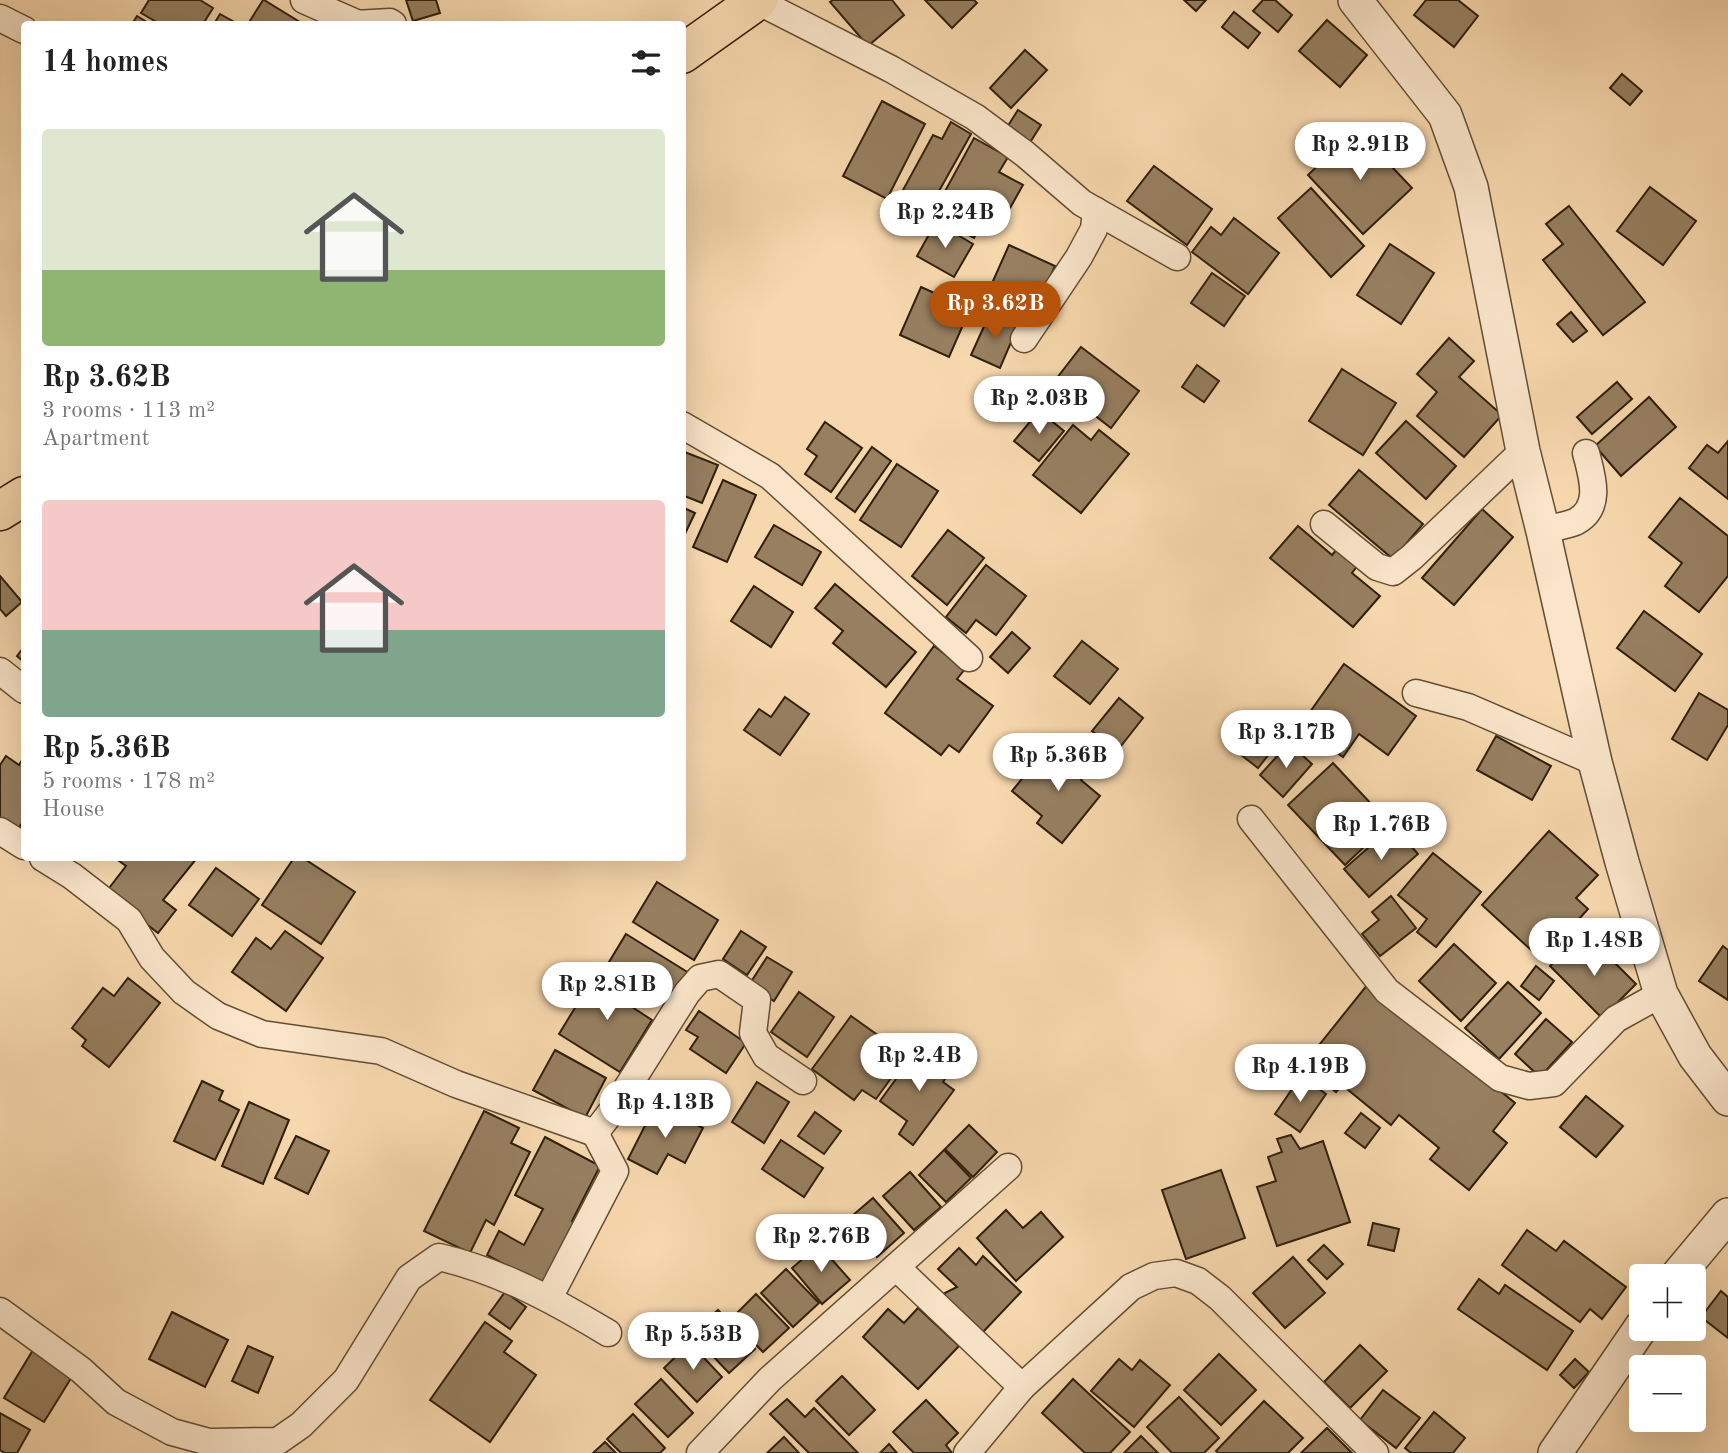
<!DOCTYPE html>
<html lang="en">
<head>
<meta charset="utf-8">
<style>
	body { margin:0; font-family:"Old Standard TT",serif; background:#f6f6f6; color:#222; height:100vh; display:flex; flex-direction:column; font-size:26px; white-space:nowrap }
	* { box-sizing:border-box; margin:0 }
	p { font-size:23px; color:#767676 }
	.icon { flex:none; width:38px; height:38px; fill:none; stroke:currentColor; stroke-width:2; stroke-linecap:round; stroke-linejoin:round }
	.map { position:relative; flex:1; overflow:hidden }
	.drawer { position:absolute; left:21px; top:21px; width:665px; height:840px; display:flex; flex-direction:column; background:#fff; border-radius:7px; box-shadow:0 7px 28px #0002 }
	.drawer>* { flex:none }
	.controls { position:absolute; left:1629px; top:1264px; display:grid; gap:14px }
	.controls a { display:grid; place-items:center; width:77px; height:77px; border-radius:7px; background:#fff; box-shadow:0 7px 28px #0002; font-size:35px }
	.price { position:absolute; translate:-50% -60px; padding:0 16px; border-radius:24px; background:#fff; color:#222; font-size:23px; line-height:46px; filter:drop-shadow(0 2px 4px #0008) }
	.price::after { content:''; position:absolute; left:50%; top:42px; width:21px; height:16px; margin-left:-10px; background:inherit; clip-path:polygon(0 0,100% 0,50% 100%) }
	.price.on { background:#b45309; color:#fff }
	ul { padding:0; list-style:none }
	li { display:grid; align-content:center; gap:14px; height:371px; padding:0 21px }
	li span { display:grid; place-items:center; height:217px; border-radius:7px; color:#555 }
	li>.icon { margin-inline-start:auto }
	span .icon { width:126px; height:126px; fill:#fffc; stroke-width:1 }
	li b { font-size:30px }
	h2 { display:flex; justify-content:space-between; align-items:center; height:84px; padding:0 21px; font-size:30px }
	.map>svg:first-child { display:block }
	.building { fill:#977f60; stroke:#2f200c; stroke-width:2 }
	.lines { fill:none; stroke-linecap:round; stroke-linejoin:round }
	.minor-casing { stroke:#614e34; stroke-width:29 }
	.tertiary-casing { stroke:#614e34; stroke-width:36 }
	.trunk-casing { stroke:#2f200c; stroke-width:41 }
	.minor { stroke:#fae5ca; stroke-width:26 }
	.tertiary { stroke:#fae5ca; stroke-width:33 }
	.trunk { stroke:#f7d7ad; stroke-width:38 }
</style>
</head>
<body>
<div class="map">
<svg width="1728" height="1453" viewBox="0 0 1728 1453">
	<rect width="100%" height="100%" fill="#f7d7ad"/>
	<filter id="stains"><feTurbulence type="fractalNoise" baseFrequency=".00286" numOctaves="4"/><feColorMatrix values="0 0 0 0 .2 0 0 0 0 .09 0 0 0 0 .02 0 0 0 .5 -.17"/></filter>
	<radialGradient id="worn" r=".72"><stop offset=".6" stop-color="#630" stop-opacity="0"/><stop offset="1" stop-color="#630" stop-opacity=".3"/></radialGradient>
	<g class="building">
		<path d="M149,0H200L213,8L203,24H160L141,13Z"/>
		<path d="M263,0H264L303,24H248Z"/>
		<path d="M406,0H436L440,13L413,21Z"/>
		<path d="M833,0H892L904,15L868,46L830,2Z"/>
		<path d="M925,0H974L977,3L952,28Z"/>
		<path d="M1184,0H1206L1196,11Z"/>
		<path d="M1263,0H1275L1292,15L1278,32L1253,11Z"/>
		<path d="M1426,0H1458L1478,16L1454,47L1414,15Z"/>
		<path d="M1234,12L1260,33L1248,48L1222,27Z"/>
		<path d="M220,14L238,24H214Z"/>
		<path d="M137,16L150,24H132Z"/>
		<path d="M1327,20L1367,55L1340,87L1299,51Z"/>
		<path d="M1025,50L1047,70L1011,108L990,88Z"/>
		<path d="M1622,74L1642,91L1630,105L1610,88Z"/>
		<path d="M882,101L925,124L887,199L843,176Z"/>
		<path d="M1018,110L1041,125L1029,144L1006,129Z"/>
		<path d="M951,122L971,134L925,216L897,201L933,135L942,139Z"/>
		<path d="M1356,129L1412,188L1363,234L1308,175Z"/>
		<path d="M974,138L1008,157L999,172L1023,185L1001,224L986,216L974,238L932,215Z"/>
		<path d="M1154,166L1212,209L1187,245L1127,201Z"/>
		<path d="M1650,187L1696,221L1663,265L1617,231Z"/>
		<path d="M1311,188L1364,246L1331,277L1278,218Z"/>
		<path d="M1569,206L1645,302L1603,335L1543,260L1563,244L1546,224Z"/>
		<path d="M1234,218L1279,253L1248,294L1192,252L1211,227L1221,235Z"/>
		<path d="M936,222L973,244L954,277L917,256Z"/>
		<path d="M1390,244L1434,273L1401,324L1357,295Z"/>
		<path d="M1009,245L1055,266L1035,311L989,290Z"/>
		<path d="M1212,273L1245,296L1224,326L1191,303Z"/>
		<path d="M921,287L970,309L949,357L900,335Z"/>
		<path d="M1571,312L1587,331L1573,342L1557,324Z"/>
		<path d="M990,313L1018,326L1000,368L971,355Z"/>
		<path d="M1449,338L1474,361L1459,377L1502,415L1464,457L1417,416L1437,392L1417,374Z"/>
		<path d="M1081,347L1139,391L1111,428L1053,383Z"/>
		<path d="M1197,365L1219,381L1204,402L1182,387Z"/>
		<path d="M1342,369L1396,403L1363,455L1309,421Z"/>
		<path d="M1617,382L1632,399L1592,434L1577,417Z"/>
		<path d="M1649,397L1676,427L1621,476L1595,446Z"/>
		<path d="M1039,411L1064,431L1039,461L1014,441Z"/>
		<path d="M1406,421L1456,466L1426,499L1376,453Z"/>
		<path d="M825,422L862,448L831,492L805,474L817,456L807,449Z"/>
		<path d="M1073,425L1091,440L1099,430L1129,454L1081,513L1033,475Z"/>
		<path d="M1728,441V499L1689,468L1707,445L1718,453Z"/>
		<path d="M872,447L891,461L855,512L836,498Z"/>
		<path d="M682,451L718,465L702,503L682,495Z"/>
		<path d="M897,464L938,491L901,547L860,520Z"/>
		<path d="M1359,470L1423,524L1393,559L1329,505Z"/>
		<path d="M723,480L756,495L727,562L693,547Z"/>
		<path d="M1680,498L1728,536V576L1699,612L1665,586L1682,563L1649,537Z"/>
		<path d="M682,507L695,513L682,540Z"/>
		<path d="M1482,509L1513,537L1454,605L1422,578Z"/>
		<path d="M774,525L821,552L802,585L755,557Z"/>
		<path d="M1298,526L1332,555L1338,548L1358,565L1352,573L1380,596L1353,627L1270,558Z"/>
		<path d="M948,530L984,558L947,605L912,576Z"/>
		<path d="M986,565L1026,596L996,635L976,620L966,633L946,617Z"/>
		<path d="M0,576L22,602L6,616L0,609Z"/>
		<path d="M835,584L916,652L886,687L833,643L843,631L815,608Z"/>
		<path d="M754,586L793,612L771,647L731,621Z"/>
		<path d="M1644,611L1702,654L1675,691L1617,648Z"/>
		<path d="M1012,632L1030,648L1008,673L990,657Z"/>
		<path d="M1082,641L1118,669L1090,704L1054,676Z"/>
		<path d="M934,646L965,669L957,679L993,706L959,752L949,745L941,755L885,713Z"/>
		<path d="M24,647V662L17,656Z"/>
		<path d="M1344,664L1416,716L1388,755L1359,734L1343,757L1300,726Z"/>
		<path d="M1699,693L1728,710V725L1707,760L1672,739Z"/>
		<path d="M785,697L809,714L780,755L744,730L759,709L771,717Z"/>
		<path d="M1119,698L1143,718L1117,751L1092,731Z"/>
		<path d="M1263,717L1285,734L1258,768L1236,751Z"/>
		<path d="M1496,736L1551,766L1532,800L1477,770Z"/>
		<path d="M1289,743L1312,764L1283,797L1260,775Z"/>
		<path d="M1046,749L1064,763L1073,752L1091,767L1081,780L1100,796L1062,843L1037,823L1042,816L1012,791Z"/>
		<path d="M6,756L19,765L24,757V820L16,832L0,821V765Z"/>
		<path d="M1333,763L1389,823L1345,865L1288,805Z"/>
		<path d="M1393,826L1418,854L1369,897L1344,869Z"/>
		<path d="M1549,831L1598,875L1576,898L1588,909L1542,960L1482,905Z"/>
		<path d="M1433,853L1481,892L1436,947L1417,932L1427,919L1398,895Z"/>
		<path d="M115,858H197L163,900L176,910L158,933L106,892L126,866Z"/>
		<path d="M294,858H303L355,892L321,944L262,905Z"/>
		<path d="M216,868L259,899L232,936L189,905Z"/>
		<path d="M657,882L718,920L694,960L633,922Z"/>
		<path d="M1391,896L1416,928L1380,956L1362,934L1379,920L1372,912Z"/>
		<path d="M285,931L323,958L286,1011L232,972L256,938L271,949Z"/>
		<path d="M741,931L766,947L747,975L723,959Z"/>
		<path d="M626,934L689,973L669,1005L606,967Z"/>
		<path d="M1595,943L1636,984L1602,1018L1550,966L1572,945L1582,955Z"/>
		<path d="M1454,944L1496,983L1461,1021L1419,981Z"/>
		<path d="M1723,946L1728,950V1000L1699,981Z"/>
		<path d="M767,957L792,972L774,1001L749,985Z"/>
		<path d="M1536,966L1554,981L1539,1000L1521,986Z"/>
		<path d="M598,970L636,993L629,1005L652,1020L620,1072L559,1034Z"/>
		<path d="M128,978L160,1003L109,1067L82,1046L86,1040L72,1028L103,988L114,996Z"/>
		<path d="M1508,982L1541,1013L1499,1059L1465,1028Z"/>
		<path d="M1368,984L1515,1103L1493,1131L1507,1143L1469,1190L1430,1159L1439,1148L1399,1115L1391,1125L1342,1085L1336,1092L1303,1065Z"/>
		<path d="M799,992L834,1017L807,1057L771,1032Z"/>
		<path d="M699,1011L746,1043L726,1073L690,1049L698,1037L686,1030Z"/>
		<path d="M851,1016L907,1056L876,1099L862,1090L854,1100L812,1069Z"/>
		<path d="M1546,1019L1572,1042L1540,1077L1515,1054Z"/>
		<path d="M920,1046L952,1069L943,1082L954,1090L913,1145L899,1134L907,1121L880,1101Z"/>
		<path d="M555,1050L606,1078L585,1118L533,1090Z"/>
		<path d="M1301,1076L1326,1094L1300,1132L1275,1114Z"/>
		<path d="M202,1081L223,1091L219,1100L239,1110L215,1160L174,1141Z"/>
		<path d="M757,1082L789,1102L764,1143L732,1122Z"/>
		<path d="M1586,1096L1623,1126L1596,1157L1560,1127Z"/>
		<path d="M249,1102L289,1120L263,1184L222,1166Z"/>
		<path d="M656,1104L703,1128L685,1163L668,1154L657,1174L628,1159Z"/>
		<path d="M484,1111L519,1128L511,1143L530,1152L494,1225L486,1220L470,1253L424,1231Z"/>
		<path d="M815,1112L841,1131L824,1154L798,1136Z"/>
		<path d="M1361,1113L1380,1128L1365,1148L1345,1133Z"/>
		<path d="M969,1125L997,1152L973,1177L945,1149Z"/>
		<path d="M1291,1135L1300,1149L1323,1141L1350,1222L1277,1246L1257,1187L1276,1181L1268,1157L1282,1152L1277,1139Z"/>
		<path d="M296,1136L329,1151L308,1194L275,1178Z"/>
		<path d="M545,1137L600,1166L572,1221L579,1225L547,1287L487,1255L499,1231L524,1245L543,1209L515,1195Z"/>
		<path d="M781,1140L823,1168L804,1197L762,1169Z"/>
		<path d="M944,1150L971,1178L946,1202L919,1175Z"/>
		<path d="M1221,1170L1245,1238L1186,1259L1162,1190Z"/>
		<path d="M910,1172L941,1207L914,1230L883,1196Z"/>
		<path d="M873,1198L904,1233L877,1257L846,1221Z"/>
		<path d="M1006,1210L1023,1228L1041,1212L1063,1237L1016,1281L977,1238Z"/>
		<path d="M1373,1223L1399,1229L1394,1251L1368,1245Z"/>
		<path d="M1527,1230L1556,1251L1564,1241L1626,1287L1602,1319L1590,1309L1580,1322L1502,1265Z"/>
		<path d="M819,1245L850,1280L822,1304L792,1268Z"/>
		<path d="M1324,1245L1343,1264L1327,1279L1308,1260Z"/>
		<path d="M959,1248L976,1265L983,1256L1021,1292L983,1332L943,1294L957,1287L938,1269Z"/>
		<path d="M1293,1257L1325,1293L1285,1328L1253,1293Z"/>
		<path d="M786,1269L819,1303L793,1327L761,1293Z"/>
		<path d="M1479,1279L1499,1294L1505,1285L1573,1331L1547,1370L1458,1309Z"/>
		<path d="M1721,1291L1728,1297V1338L1701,1317Z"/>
		<path d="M505,1292L526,1307L510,1329L489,1314Z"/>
		<path d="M756,1294L789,1328L763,1352L731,1319Z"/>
		<path d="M918,1308L959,1346L918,1389L863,1337L888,1309L904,1323Z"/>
		<path d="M718,1310L755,1349L729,1373L692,1334Z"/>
		<path d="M172,1312L228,1340L205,1387L149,1359Z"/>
		<path d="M485,1322L512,1341L504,1352L536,1375L490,1442L430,1400Z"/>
		<path d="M690,1343L722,1377L697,1402L664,1368Z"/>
		<path d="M1360,1345L1387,1371L1350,1408L1324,1382Z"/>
		<path d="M248,1346L273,1357L258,1393L232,1381Z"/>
		<path d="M33,1350L73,1375L44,1422L4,1398Z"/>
		<path d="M1219,1354L1256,1390L1221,1425L1184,1390Z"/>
		<path d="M1119,1359L1132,1370L1140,1360L1170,1385L1134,1427L1091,1391Z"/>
		<path d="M1575,1359L1589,1372L1574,1388L1560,1375Z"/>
		<path d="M842,1376L875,1410L849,1435L816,1401Z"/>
		<path d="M661,1379L693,1413L668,1437L635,1404Z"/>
		<path d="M1073,1379L1130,1432L1110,1453H1085L1042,1413Z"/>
		<path d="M1383,1390L1420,1418L1396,1448L1360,1420Z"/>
		<path d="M1179,1397L1219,1438L1204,1453H1172L1147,1427Z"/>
		<path d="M787,1399L805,1417L814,1408L858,1453H809L770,1414Z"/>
		<path d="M926,1400L958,1433L946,1445L952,1453H914L893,1432Z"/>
		<path d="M1264,1401L1303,1438L1288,1453H1218L1216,1451Z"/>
		<path d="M1434,1412L1465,1438L1453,1453H1411L1405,1448Z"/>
		<path d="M0,1413L30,1430L17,1453H5L0,1450Z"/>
		<path d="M633,1414L665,1448L660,1453H621L607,1439Z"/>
		<path d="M1327,1428L1352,1453H1301Z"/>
		<path d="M1141,1436L1158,1453H1124Z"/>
		<path d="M784,1437L799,1453H767Z"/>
		<path d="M605,1442L616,1453H593Z"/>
		<path d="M889,1444L897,1453H880Z"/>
	</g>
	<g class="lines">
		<g class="minor-casing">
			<g id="minor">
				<path d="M304,0L356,23"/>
				<path d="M757,1L891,69L975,117L1025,154L1082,203L1177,257"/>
				<path d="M0,18L24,30"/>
				<path d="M354,24L390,22L393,24"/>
				<path d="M1024,339L1079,257L1094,229L1096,211"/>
				<path d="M682,425L770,476L969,658"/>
				<path d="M1324,524L1377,567L1393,572L1412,557L1523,451"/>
				<path d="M1543,531C1553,527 1565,526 1575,522C1603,508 1592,476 1586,453"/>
				<path d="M0,671L24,690"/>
				<path d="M1416,693L1468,707L1595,762"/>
				<path d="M1251,819L1387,991L1500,1078L1529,1086L1554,1083L1616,1019L1661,994"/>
				<path d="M0,831L24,846"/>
				<path d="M43,858L72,876L129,920L152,958L184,992L218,1016L262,1034L381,1051L456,1084L595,1133L615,1107L687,993L700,978L719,974L757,1000L753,1033L766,1056L803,1081"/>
				<path d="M896,1267L1022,1387"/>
				<path d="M549,1298L615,1171L595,1133"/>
				<path d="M0,1311L81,1370L116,1402L172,1432L209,1442L278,1441L301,1425L346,1380L409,1278L439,1257C502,1272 553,1300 608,1333"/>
				<path d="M700,1453L770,1379L1008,1167"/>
				<path d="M967,1453L1022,1387L1131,1287L1154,1276L1176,1273L1198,1281L1220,1298L1375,1453"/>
			</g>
		</g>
		<g class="tertiary-casing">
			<g id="tertiary">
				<path d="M1355,0L1445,115L1471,187L1523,451L1543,531L1595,762L1622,862L1661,994L1695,1056L1728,1099"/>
				<path d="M1677,1276L1728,1215"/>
				<path d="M1555,1453L1642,1326"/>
			</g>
		</g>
		<g class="trunk-casing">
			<g id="trunk">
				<path d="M682,54L758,0"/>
				<path d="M0,511L24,496"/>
			</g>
		</g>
		<use href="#minor" class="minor"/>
		<use href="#tertiary" class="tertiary"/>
		<use href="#trunk" class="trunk"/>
	</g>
	<rect width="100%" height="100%" filter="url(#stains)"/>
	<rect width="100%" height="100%" fill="url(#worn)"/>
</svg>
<div class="controls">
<a>+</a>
<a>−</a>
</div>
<b class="price" style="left:1360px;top:182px">Rp 2.91B</b>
<b class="price" style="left:945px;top:250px">Rp 2.24B</b>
<b class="price on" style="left:995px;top:341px">Rp 3.62B</b>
<b class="price" style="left:1039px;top:436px">Rp 2.03B</b>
<b class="price" style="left:1286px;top:770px">Rp 3.17B</b>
<b class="price" style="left:1058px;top:793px">Rp 5.36B</b>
<b class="price" style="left:1381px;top:862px">Rp 1.76B</b>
<b class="price" style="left:1594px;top:978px">Rp 1.48B</b>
<b class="price" style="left:607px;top:1022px">Rp 2.81B</b>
<b class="price" style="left:919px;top:1093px">Rp 2.4B</b>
<b class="price" style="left:1300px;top:1104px">Rp 4.19B</b>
<b class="price" style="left:665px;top:1140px">Rp 4.13B</b>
<b class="price" style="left:821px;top:1274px">Rp 2.76B</b>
<b class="price" style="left:693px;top:1372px">Rp 5.53B</b>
<section class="drawer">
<h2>14 homes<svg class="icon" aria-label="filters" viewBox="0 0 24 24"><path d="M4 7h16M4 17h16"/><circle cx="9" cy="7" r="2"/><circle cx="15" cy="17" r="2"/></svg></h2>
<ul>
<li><span style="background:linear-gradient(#dfe7d0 65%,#8fb573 0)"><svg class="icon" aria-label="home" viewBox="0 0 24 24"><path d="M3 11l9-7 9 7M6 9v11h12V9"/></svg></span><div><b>Rp 3.62B</b><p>3 rooms · 113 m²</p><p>Apartment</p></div></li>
<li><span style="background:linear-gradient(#f6c9c9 60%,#7fa58c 0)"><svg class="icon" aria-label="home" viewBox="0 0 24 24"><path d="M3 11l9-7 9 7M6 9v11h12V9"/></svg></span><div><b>Rp 5.36B</b><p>5 rooms · 178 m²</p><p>House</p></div></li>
</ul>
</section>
</div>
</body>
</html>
